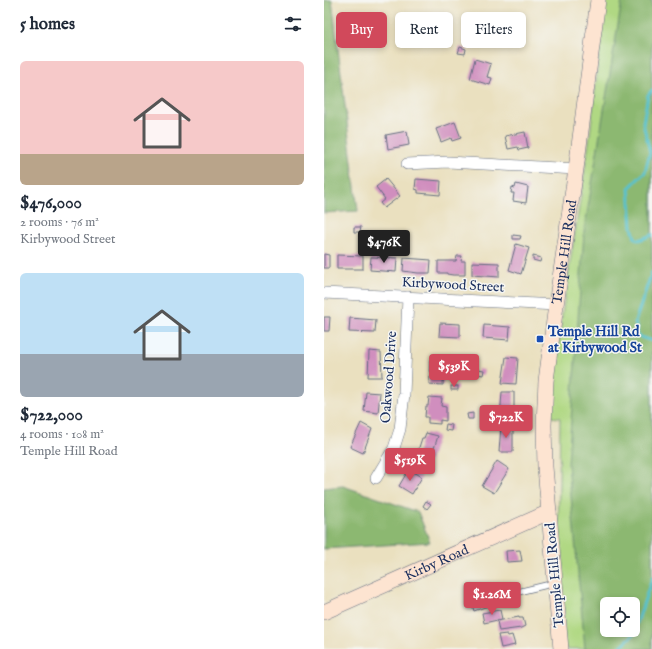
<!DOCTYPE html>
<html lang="en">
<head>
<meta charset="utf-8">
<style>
	body { margin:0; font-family:"IM FELL English",serif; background:#f2f2f3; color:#1f2937; height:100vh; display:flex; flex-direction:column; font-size:15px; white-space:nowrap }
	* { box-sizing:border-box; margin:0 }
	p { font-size:13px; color:#747a83 }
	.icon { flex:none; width:22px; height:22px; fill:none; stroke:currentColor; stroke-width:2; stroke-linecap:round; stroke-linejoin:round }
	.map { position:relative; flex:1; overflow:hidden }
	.panel { display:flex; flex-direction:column; background:#fff; width:324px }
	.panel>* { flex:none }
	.banner { position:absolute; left:12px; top:12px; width:256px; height:36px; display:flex; gap:8px }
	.fabs { position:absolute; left:276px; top:597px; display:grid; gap:8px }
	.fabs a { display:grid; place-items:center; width:40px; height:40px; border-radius:6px; background:#fff; box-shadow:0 2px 6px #0003; font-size:20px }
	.price { position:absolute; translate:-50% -34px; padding:0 9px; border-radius:4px; background:#d1495b; color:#fff; font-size:13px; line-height:26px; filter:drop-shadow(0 1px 2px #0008) }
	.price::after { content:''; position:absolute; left:50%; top:24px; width:12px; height:9px; margin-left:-6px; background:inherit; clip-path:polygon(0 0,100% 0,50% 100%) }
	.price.selected { background:#222; color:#fff }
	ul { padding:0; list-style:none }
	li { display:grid; align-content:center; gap:8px; height:212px; padding:0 20px }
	li span { display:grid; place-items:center; height:124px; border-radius:6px; color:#555 }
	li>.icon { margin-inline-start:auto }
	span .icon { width:72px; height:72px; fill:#fffc; stroke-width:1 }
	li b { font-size:17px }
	h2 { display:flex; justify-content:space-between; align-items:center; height:48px; padding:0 20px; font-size:17px }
	.tag { padding:0 14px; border-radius:6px; background:#fff; box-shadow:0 2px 6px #0003; font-size:14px; line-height:36px }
	.tag.selected { background:#d1495b; color:#fff }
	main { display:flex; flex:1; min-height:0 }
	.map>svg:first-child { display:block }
	.green { fill:#b0d883; stroke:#668470; fill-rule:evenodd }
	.forest { fill:#8cb871; stroke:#547468; fill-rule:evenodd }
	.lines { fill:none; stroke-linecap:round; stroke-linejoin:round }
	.stream { stroke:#56c2cf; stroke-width:3 }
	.building { fill:#d08ebe }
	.lane-casing { stroke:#636d80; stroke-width:7 }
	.street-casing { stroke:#636d80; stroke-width:12 }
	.secondary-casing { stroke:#636d80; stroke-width:16 }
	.lane { stroke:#fff; stroke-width:5.5 }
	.street { stroke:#fff; stroke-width:11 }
	.secondary { stroke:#fde4d1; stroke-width:15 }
	.transit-dot { fill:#1a4fb4; stroke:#f6f6f2; stroke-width:1.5 }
	.labels { text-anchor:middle; stroke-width:3; stroke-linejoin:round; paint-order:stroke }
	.street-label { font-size:14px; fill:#1b2f5e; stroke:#f6f6f2 }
	.transit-label { font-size:14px; font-weight:bold; fill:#164399; stroke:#f6f6f2; text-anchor:start }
</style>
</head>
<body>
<main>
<section class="panel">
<h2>5 homes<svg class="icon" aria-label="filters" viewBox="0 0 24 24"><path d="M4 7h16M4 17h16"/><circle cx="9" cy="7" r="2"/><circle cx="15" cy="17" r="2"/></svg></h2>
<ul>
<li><span style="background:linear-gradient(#f6c9c9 75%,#b9a48a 0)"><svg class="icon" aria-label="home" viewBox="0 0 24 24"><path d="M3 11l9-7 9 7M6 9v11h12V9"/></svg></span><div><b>$476,000</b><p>2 rooms · 76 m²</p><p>Kirbywood Street</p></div></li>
<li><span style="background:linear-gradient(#bfe0f5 65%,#9aa5b1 0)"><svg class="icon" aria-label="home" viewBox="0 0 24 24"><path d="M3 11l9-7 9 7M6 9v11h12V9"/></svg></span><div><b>$722,000</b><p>4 rooms · 108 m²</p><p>Temple Hill Road</p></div></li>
</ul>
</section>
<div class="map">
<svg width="328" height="649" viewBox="0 0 328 649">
	<rect width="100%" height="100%" fill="#f6f6f2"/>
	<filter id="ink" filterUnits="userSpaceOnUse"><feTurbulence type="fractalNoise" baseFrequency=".025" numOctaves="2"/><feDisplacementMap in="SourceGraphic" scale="8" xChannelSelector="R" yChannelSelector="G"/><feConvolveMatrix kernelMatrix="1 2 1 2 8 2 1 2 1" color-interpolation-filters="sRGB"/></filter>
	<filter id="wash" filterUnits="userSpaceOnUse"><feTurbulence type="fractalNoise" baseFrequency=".012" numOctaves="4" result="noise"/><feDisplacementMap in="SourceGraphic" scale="16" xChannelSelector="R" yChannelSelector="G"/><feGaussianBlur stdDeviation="0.9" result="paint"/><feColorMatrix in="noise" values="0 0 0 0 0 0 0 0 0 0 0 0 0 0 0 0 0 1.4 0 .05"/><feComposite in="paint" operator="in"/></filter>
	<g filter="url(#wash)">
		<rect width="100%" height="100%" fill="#eae0bf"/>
		<path class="green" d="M281,0H328V649H240L234,546L236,418L227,417C233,323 253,230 266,135C272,90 275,45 281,0ZM283,604H309V630H283Z"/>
		<g class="forest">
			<path d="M0,0H8L34,211L0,213Z"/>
			<path d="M298,0H328V649H261L244,464L260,232ZM283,604H309V630H283Z"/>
			<path d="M19,486L94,512L106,542L0,549V488Z"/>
		</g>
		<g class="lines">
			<g class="stream">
				<path d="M328,90L324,95L319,123L326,152L321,172L305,188L308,227L311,238L315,240L328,235"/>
				<path d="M328,272L311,322L314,336L328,341"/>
				<path d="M294,649L309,635L328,578"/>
			</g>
		</g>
		<g id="blocks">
			<g class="building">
				<path d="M136,47L142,49L141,54L134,53Z"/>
				<path d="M151,59L167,64L163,77L168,78L166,85L146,79Z"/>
				<path d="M131,122L137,138L128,141L127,138L117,142L112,129Z"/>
				<path d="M83,131L85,145L64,149L62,135Z"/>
				<path d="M201,132L204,148L195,150L194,147L184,149L181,136Z"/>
				<path d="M62,179L76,196L60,208L56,203L61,199L52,187Z"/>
				<path d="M92,179L117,181L116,195L94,193V190L91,189Z"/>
				<path d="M192,184L204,187L202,203L189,201L190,193H187L188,187L191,188Z"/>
				<path d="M30,227H37L36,232H30Z"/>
				<path d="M189,235L197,236L196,239H189Z"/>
				<path d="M192,244L205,248L197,274L185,270Z"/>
				<path d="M0,254L5,255V268H0Z"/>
				<path d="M13,255L39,256V269H13Z"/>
				<path d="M133,256H138L137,261H141V275H129L123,274V273H114V261H132Z"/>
				<path d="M209,256L217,258L216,262L209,260Z"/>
				<path d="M47,257L73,258L72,272L46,270Z"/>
				<path d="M80,258L107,260L106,273H94L79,271Z"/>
				<path d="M148,262L175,263V277L148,275Z"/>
				<path d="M0,317H6L5,331H0Z"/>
				<path d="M26,318L52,320L51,333L25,332Z"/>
				<path d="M116,323L136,324V337L115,336Z"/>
				<path d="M160,325L186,327L185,340L159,338Z"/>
				<path d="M45,351L57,352L58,377H44Z"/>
				<path d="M182,357L194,358L192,384L178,383Z"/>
				<path d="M106,360H120L119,385L105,384Z"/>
				<path d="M154,369L160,370L159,375L153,374Z"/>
				<rect x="127" y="386" width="7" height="4"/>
				<path d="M42,392L56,393L54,413L40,411Z"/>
				<path d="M178,392H190V418H176Z"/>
				<path d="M105,397L118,398L117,406L122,407V421L116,420V424L104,423V417H101L102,406H104Z"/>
				<path d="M149,413V419H144L143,414Z"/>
				<path d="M37,423L48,429L39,453L26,447Z"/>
				<path d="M122,424L128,425L127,431L121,430Z"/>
				<path d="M177,426H189V452H175Z"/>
				<path d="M102,433L114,436L106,461L92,457L98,438H100Z"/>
				<path d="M173,461L185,469L170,493L158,486Z"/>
				<path d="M85,469L98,477L88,494L75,486Z"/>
				<path d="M102,501L107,504L103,509L99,506Z"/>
				<path d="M196,550L198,561L183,562L182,551Z"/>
				<path d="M161,598L164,606L150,611L147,602Z"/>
				<path d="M176,610L178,619L160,623L158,613Z"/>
				<path d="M195,617V618H199L201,626L197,628L175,631L173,621Z"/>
				<path d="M183,634L184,636L188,635L191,645L177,648L174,635Z"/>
			</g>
		</g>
	</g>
	<g filter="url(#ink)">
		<use href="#blocks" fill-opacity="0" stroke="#636d80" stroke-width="1"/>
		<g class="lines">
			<g class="lane-casing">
				<path id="lane" d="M173,597L231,583"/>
			</g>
			<g class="street-casing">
				<g id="street">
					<path d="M83,164L124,162L252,169"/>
					<path d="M0,293L232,305"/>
					<path d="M52,478L70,448L76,429L80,394L84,297"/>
				</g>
			</g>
			<g class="secondary-casing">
				<g id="secondary">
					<path id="s1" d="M0,612L225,512"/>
					<path id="s2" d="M237,649L221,467L220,425L222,381L232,305L252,169L274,0"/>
				</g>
			</g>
			<use href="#lane" class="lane"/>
			<use href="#street" class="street"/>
			<use href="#secondary" class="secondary"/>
		</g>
	</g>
	<rect class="transit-dot" x="212" y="335" width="8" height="8" rx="2"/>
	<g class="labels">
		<g class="street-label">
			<text dy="5" stroke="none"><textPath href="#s2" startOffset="399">Temple Hill Road</textPath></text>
			<text transform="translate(129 284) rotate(3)" y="5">Kirbywood Street</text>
			<text transform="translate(64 377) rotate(-86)" y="5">Oakwood Drive</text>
			<text dy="5" stroke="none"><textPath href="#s1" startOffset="123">Kirby Road</textPath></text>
			<text transform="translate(230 575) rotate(-95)" y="5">Temple Hill Road</text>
		</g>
		<g class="transit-label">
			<text x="224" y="336">Temple Hill Rd<tspan x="224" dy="16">at Kirbywood St</tspan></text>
		</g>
	</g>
</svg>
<div class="fabs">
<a><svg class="icon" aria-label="locate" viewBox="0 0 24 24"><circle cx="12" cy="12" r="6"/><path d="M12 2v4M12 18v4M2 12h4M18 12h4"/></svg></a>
</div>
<b class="price selected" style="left:60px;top:264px">$476K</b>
<b class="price" style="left:130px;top:388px">$539K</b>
<b class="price" style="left:182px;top:439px">$722K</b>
<b class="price" style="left:86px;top:482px">$519K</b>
<b class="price" style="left:168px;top:616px">$1.26M</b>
<div class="banner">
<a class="tag selected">Buy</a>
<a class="tag">Rent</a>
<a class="tag">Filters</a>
</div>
</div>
</main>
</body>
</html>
